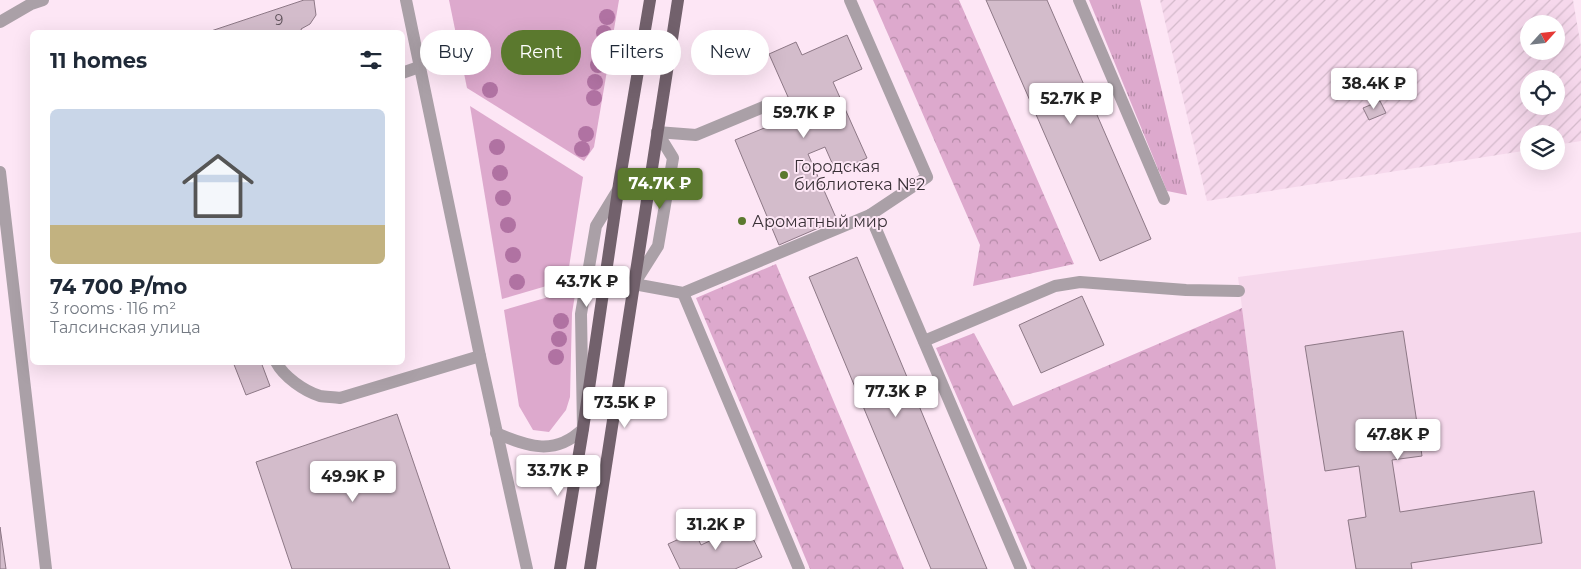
<!DOCTYPE html>
<html lang="en">
<head>
<meta charset="utf-8">
<style>
	body { margin:0; font-family:Montserrat,sans-serif; background:#f6f6f7; color:#1f2937; height:100vh; display:flex; flex-direction:column; font-size:19px; white-space:nowrap }
	* { box-sizing:border-box; margin:0 }
	p { font-size:16px; color:#747a83 }
	.icon { flex:none; width:28px; height:28px; fill:none; stroke:currentColor; stroke-width:2; stroke-linecap:round; stroke-linejoin:round }
	.map { position:relative; flex:1; overflow:hidden }
	.panel { position:absolute; left:30px; top:30px; width:375px; height:335px; display:flex; flex-direction:column; background:#fff; border-radius:8px; box-shadow:0 5px 20px #0002 }
	.panel>* { flex:none }
	.hud { position:absolute; left:420px; top:30px; width:475px; height:45px; display:flex; gap:10px }
	.needle { width:32px; rotate:63deg }
	.fabs { position:absolute; left:1520px; top:15px; display:grid; gap:10px }
	.fabs a { display:grid; place-items:center; width:45px; height:45px; border-radius:50%; background:#fff; box-shadow:0 5px 20px #0002; font-size:25px }
	.price { position:absolute; translate:-50% -42px; padding:0 11px; border-radius:5px; background:#fff; color:#222; font-size:16px; line-height:32px; filter:drop-shadow(0 1px 2px #0008) }
	.price::after { content:''; position:absolute; left:50%; top:30px; width:15px; height:11px; margin-left:-8px; background:inherit; clip-path:polygon(0 0,100% 0,50% 100%) }
	.price.selected { background:#5b792e; color:#fff }
	ul { padding:0; list-style:none }
	li { display:grid; align-content:center; gap:10px; height:265px; padding:0 20px }
	li span { display:grid; place-items:center; height:155px; border-radius:8px; color:#555 }
	li>.icon { margin-inline-start:auto }
	span .icon { width:90px; height:90px; fill:#fffc; stroke-width:1 }
	li b { font-size:21px }
	h2 { display:flex; justify-content:space-between; align-items:center; height:60px; padding:0 20px; font-size:21px }
	.chip { padding:0 18px; border-radius:22px; background:#fff; box-shadow:0 5px 20px #0002; font-size:18px; line-height:45px }
	.chip.selected { background:#5b792e; color:#fff }
	.map>svg:first-child { display:block }
	.built { fill:#f6d8ec }
	.industrial { fill:url(#industrial-furrows); fill-rule:evenodd }
	.green { fill:#dda9cd }
	.forest { fill:url(#forest-crowns) }
	.park { fill:url(#park-tufts) }
	.building { fill:#d3bccb; stroke:#8d7886 }
	.lines { fill:none; stroke-linecap:round; stroke-linejoin:round }
	.minor { stroke:#aaa0a7; stroke-width:12 }
	.major { stroke:#72616c; stroke-width:12 }
	.tree { fill:#b072a2 }
	.poi-dot { fill:#5b792e; stroke:#fde6f5; stroke-width:2 }
	.labels { text-anchor:middle; stroke-width:4; stroke-linejoin:round; paint-order:stroke }
	.number-label { font-size:14px; fill:#60545c }
	.poi-label { font-size:16px; fill:#3a3137; stroke:#fde6f5; text-anchor:start }
</style>
</head>
<body>
<div class="map">
<svg width="1581" height="569" viewBox="0 0 1581 569">
	<defs>
		<pattern id="industrial-furrows" width="10" height="10" patternUnits="userSpaceOnUse" patternTransform="scale(1.25)"><rect width="10" height="10" fill="#f6d8ec"/><path d="M-1 1l2-2M0 10L10 0M9 11l2-2" fill="none" stroke="#d4bacb"/></pattern>
		<pattern id="forest-crowns" width="20" height="18" patternUnits="userSpaceOnUse" patternTransform="scale(1.25)"><rect width="20" height="18" fill="#dda9cd"/><path d="M2 6a3 3 0 1 1 6 0M12 15a3 3 0 1 1 6 0" fill="none" stroke="#b48aa7"/></pattern>
		<pattern id="park-tufts" width="24" height="20" patternUnits="userSpaceOnUse" patternTransform="scale(1.25)"><rect width="24" height="20" fill="#dda9cd"/><path d="M3 7l-1-3M5 7V3M7 7l1-3M15 17l-1-3M17 17v-4M19 17l1-3" fill="none" stroke="#b48aa7"/></pattern>
	</defs>
	<rect width="100%" height="100%" fill="#fde6f5"/>
	<path class="built" d="M1581,232V569H1276L1238,277Z"/>
	<path class="industrial" d="M1160,0H1573L1581,47V141L1556,145V134H1529V150L1207,201ZM1529,24H1556V51H1529ZM1529,79H1556V106H1529Z"/>
	<g class="green">
		<path d="M449,0H619L594,147L584,161L467,88Z"/>
		<path d="M470,106L583,177L567,280L502,299Z"/>
		<path d="M576,289L572,313L570,397L566,410L549,432L533,430L519,406L504,310Z"/>
	</g>
	<g class="forest">
		<path d="M873,0H959L1074,264L973,286L980,245Z"/>
		<path d="M776,264L904,569H810L696,298Z"/>
		<path d="M1242,308L1276,569H1032L936,348L974,333L1013,406Z"/>
	</g>
	<path class="park" d="M1089,0H1140L1187,195L1167,191Z"/>
	<g class="building">
		<path d="M304,0H314L316,15L310,24L301,29L302,32H208Z"/>
		<path d="M986,0H1047L1151,239L1100,261Z"/>
		<path d="M847,35L862,69L833,82L867,158L836,172L825,147L808,154L837,220L779,245L735,140L796,115L769,54L796,42L802,55Z"/>
		<path d="M1380,101L1386,113L1369,120L1363,108Z"/>
		<path d="M857,257L987,569H931L809,277Z"/>
		<path d="M1082,296L1104,345L1041,373L1019,325Z"/>
		<path d="M1403,331L1422,456L1392,460L1400,512L1534,491L1542,543L1411,563L1412,569H1356L1348,520L1366,517L1359,466L1325,471L1305,346Z"/>
		<path d="M233,362H261L270,386L246,395Z"/>
		<path d="M397,414L450,569H292L256,462Z"/>
		<path d="M746,524L762,557L735,569H680L668,544L695,532L701,545Z"/>
		<path d="M0,527L6,569H0Z"/>
	</g>
	<g class="lines">
		<g class="minor">
			<path d="M406,0L480,356L527,569"/>
			<path d="M850,0L927,177L870,215"/>
			<path d="M1079,0L1164,199"/>
			<path d="M0,22L31,4L43,0"/>
			<path d="M402,73L419,67"/>
			<path d="M657,132L673,158L658,246L634,284L683,293L870,215L1021,569"/>
			<path d="M657,132L696,135L768,105"/>
			<path d="M0,172L46,569"/>
			<path d="M683,293L799,569"/>
			<path d="M924,341L1055,286L1080,282L1186,290L1239,291"/>
			<path d="M276,362C284,377 304,391 320,396C326,397 334,397 340,398L480,356"/>
			<path d="M496,433C529,447 555,456 583,429L581,314L596,226L618,190"/>
		</g>
		<g class="major">
			<path d="M560,569L583,429L619,184L650,0"/>
			<path d="M590,569L678,0"/>
		</g>
	</g>
	<g class="tree">
		<circle cx="607" cy="17" r="8"/>
		<circle cx="604" cy="33" r="8"/>
		<circle cx="603" cy="49" r="8"/>
		<circle cx="598" cy="65" r="8"/>
		<circle cx="595" cy="82" r="8"/>
		<circle cx="490" cy="90" r="8"/>
		<circle cx="594" cy="98" r="8"/>
		<circle cx="586" cy="134" r="8"/>
		<circle cx="497" cy="147" r="8"/>
		<circle cx="582" cy="149" r="8"/>
		<circle cx="500" cy="173" r="8"/>
		<circle cx="503" cy="198" r="8"/>
		<circle cx="508" cy="225" r="8"/>
		<circle cx="513" cy="255" r="8"/>
		<circle cx="517" cy="282" r="8"/>
		<circle cx="561" cy="321" r="8"/>
		<circle cx="559" cy="339" r="8"/>
		<circle cx="556" cy="357" r="8"/>
	</g>
	<g class="poi-dot">
		<circle cx="784" cy="175" r="5"/>
		<circle cx="742" cy="221" r="5"/>
	</g>
	<g class="labels">
		<g class="number-label">
			<text x="279" y="25">9</text>
		</g>
		<g class="poi-label">
			<text x="794" y="172">Городская<tspan x="794" dy="18">библиотека №2</tspan></text>
			<text x="752" y="227">Ароматный мир</text>
		</g>
	</g>
</svg>
<div class="fabs">
<a><svg class="needle" viewBox="-14 -14 28 28"><path d="M0-13l5 13h-10z" fill="#e53935"/><path d="M0 13l5-13h-10z" fill="#747a83"/></svg></a>
<a><svg class="icon" aria-label="locate" viewBox="0 0 24 24"><circle cx="12" cy="12" r="6"/><path d="M12 2v4M12 18v4M2 12h4M18 12h4"/></svg></a>
<a><svg class="icon" aria-label="layers" viewBox="0 0 24 24"><path d="M12 4l9 5-9 5-9-5zM3 14l9 5 9-5"/></svg></a>
</div>
<b class="price" style="left:1374px;top:110px">38.4K ₽</b>
<b class="price" style="left:1071px;top:125px">52.7K ₽</b>
<b class="price" style="left:804px;top:139px">59.7K ₽</b>
<b class="price selected" style="left:660px;top:210px">74.7K ₽</b>
<b class="price" style="left:587px;top:308px">43.7K ₽</b>
<b class="price" style="left:896px;top:418px">77.3K ₽</b>
<b class="price" style="left:625px;top:429px">73.5K ₽</b>
<b class="price" style="left:1398px;top:461px">47.8K ₽</b>
<b class="price" style="left:558px;top:497px">33.7K ₽</b>
<b class="price" style="left:353px;top:503px">49.9K ₽</b>
<b class="price" style="left:716px;top:551px">31.2K ₽</b>
<div class="hud">
<a class="chip">Buy</a>
<a class="chip selected">Rent</a>
<a class="chip">Filters</a>
<a class="chip">New</a>
</div>
<section class="panel">
<h2>11 homes<svg class="icon" aria-label="filters" viewBox="0 0 24 24"><path d="M4 7h16M4 17h16"/><circle cx="9" cy="7" r="2"/><circle cx="15" cy="17" r="2"/></svg></h2>
<ul>
<li><span style="background:linear-gradient(#c9d6e8 75%,#c2b280 0)"><svg class="icon" aria-label="home" viewBox="0 0 24 24"><path d="M3 11l9-7 9 7M6 9v11h12V9"/></svg></span><div><b>74 700 ₽/mo</b><p>3 rooms · 116 m²</p><p>Талсинская улица</p></div></li>
</ul>
</section>
</div>
</body>
</html>
